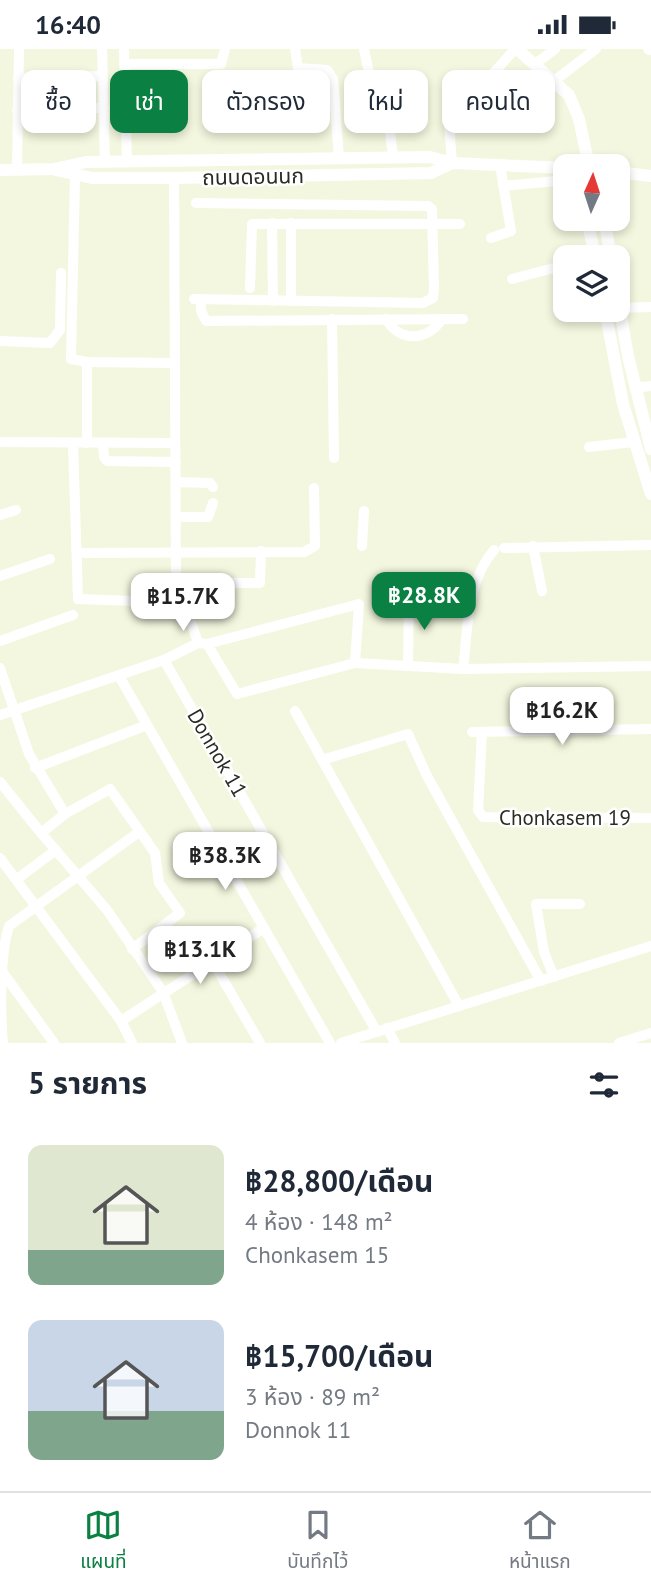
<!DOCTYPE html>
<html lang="th">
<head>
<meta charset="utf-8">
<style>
	body { margin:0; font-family:"PT Sans","Noto Sans Thai",sans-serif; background:#f2f2f3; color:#1f2937; height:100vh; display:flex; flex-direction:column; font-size:26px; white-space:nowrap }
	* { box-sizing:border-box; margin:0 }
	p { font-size:23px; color:#747a83 }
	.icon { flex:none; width:38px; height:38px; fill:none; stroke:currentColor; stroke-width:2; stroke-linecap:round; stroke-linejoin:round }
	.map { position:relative; height:994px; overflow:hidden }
	.sheet { display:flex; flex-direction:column; background:#fff; flex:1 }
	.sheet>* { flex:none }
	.hud { position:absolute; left:21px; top:21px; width:609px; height:63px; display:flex; gap:14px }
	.needle { width:46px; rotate:3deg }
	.fabs { position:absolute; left:553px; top:105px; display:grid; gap:14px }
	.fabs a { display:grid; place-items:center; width:77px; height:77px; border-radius:14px; background:#fff; box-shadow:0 4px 10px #0003; font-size:35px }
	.price { position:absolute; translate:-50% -60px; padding:0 16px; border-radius:14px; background:#fff; color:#222; font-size:23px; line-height:46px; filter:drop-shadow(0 2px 4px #0008) }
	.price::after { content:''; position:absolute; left:50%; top:42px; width:21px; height:16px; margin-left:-10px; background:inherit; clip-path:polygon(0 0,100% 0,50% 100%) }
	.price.on { background:#0b8043; color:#fff }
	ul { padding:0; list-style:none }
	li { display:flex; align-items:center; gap:21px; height:175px; padding:0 28px }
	li span { display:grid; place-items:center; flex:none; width:196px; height:140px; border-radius:14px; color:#555 }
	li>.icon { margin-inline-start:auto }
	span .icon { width:84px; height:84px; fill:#fffc; stroke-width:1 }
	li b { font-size:30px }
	h2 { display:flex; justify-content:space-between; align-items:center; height:84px; padding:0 28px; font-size:30px }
	.tag { padding:0 24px; border-radius:14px; background:#fff; box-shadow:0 4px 10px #0003; font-size:24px; line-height:63px }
	.tag.on { background:#0b8043; color:#fff }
	.status { display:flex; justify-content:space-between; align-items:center; height:49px; padding:0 35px; background:#fff; direction:ltr }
	.status svg { height:19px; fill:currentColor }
	.dock { display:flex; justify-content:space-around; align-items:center; height:98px; border-top:2px solid #e0e1e3; background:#fff; font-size:19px; color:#747a83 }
	.dock a { display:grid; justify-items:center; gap:4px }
	.dock .on { color:#0b8043 }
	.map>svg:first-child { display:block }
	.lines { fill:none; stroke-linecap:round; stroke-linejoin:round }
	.minor { stroke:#fff; stroke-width:10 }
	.major { stroke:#fff; stroke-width:12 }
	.labels { text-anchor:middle; stroke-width:5; stroke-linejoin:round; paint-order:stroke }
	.street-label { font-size:21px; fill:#2b2b23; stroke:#fff }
</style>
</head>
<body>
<div class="status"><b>16:40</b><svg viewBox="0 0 49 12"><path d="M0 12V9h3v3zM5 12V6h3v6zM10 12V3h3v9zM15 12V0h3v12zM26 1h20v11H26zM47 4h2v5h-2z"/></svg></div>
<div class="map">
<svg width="651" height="994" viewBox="0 0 651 994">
	<rect width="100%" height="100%" fill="#f4f7df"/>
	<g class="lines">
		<g class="minor">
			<path d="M102,0L105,113"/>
			<path d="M124,0L127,112"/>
			<path d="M295,0L298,19L327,21L333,30L339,109"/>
			<path d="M364,0L372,38L387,59L393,108"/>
			<path d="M648,0L650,1"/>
			<path d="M124,15H221L225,0"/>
			<path d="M535,15L555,0"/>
			<path d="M18,29L103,27"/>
			<path d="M554,32L596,0"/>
			<path d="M17,61L104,59"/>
			<path d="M452,114L449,74L515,0"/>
			<path d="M17,121L19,0"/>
			<path d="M75,126L71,310L87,313L174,314"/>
			<path d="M503,137L556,132L561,142L565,168"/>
			<path d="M272,174L273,252"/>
			<path d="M491,189L511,182L500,116"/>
			<path d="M512,230L565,216"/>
			<path d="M250,239L252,175H460"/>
			<path d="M194,250L423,254L433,249L434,239L432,160L428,157L196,154"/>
			<path d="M201,252V262L206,272L463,270"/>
			<path d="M291,252V174"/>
			<path d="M619,259L651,258"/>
			<path d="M332,270L334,409"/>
			<path d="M386,270C400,294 428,292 442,270"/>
			<path d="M0,292L50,294L60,281L61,224"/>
			<path d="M635,339L651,337"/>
			<path d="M0,393L175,394"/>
			<path d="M73,394L78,550L163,553L173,550L176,534L174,129"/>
			<path d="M87,394V313"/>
			<path d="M103,394L104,408L107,412L176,413"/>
			<path d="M589,398L633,393"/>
			<path d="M176,433L210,434L213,438"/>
			<path d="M0,466L16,461"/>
			<path d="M176,468H208L213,454"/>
			<path d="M362,497L364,462"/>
			<path d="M533,497L542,542"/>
			<path d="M504,499L651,496"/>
			<path d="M78,504L304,503L315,497L314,439"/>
			<path d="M0,527L50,510"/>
			<path d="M176,534H260L261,502"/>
			<path d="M359,555L355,614L237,645L207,595Z"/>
			<path d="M191,573L198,594"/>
			<path d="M0,592L73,566"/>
			<path d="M164,611L198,594L207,595"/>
			<path d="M355,614L463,620L651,617"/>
			<path d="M408,617L409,548"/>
			<path d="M0,619L29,705L65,765L41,784L107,861L163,943L182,994"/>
			<path d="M463,620C468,580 466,533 494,501"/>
			<path d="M119,627L330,994"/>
			<path d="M518,646L520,682"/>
			<path d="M295,662L459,957"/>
			<path d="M0,666L164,611L377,983"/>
			<path d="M472,683L651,680"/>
			<path d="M482,683L478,761L483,768L651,769"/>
			<path d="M322,711L408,685L427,727L541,932"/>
			<path d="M35,719L147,676"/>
			<path d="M0,733L41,784"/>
			<path d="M65,765L110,740L155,804L159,834L180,864L132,900"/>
			<path d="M0,809L121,972L132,994"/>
			<path d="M17,830L56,801"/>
			<path d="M211,910L260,994"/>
			<path d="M1,921L54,994"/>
			<path d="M554,928L544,903L536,855H580"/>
			<path d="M121,972L264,879"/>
			<path d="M387,979L395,994"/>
			<path d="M3,994C0,962 0,905 9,877L139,783"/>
			<path d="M341,994L651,897"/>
			<path d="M619,994L651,984"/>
		</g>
		<g class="major">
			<path d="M517,0L569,46L579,70L589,117"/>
			<path d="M0,121L54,120L86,113L430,108L452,114L565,119"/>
			<path d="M56,121L92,129H174L431,124L452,114"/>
			<path d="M618,123L651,127"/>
			<path d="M587,170L595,208"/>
			<path d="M604,170L611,208"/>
			<path d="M618,250L628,307L651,400"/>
			<path d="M605,261L623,355L651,445"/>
		</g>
	</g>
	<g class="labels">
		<g class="street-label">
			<text transform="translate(253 128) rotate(-1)" y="7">ถนนดอนนก</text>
			<text transform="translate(217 704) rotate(60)" y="7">Donnok 11</text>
			<text x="565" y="776">Chonkasem 19</text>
		</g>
	</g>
</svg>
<div class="fabs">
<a><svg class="needle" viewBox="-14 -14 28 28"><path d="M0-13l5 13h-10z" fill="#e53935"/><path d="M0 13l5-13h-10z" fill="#747a83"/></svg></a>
<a><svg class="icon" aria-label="layers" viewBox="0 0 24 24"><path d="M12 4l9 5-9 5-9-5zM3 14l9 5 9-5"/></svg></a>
</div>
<b class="price on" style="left:424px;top:583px">฿28.8K</b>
<b class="price" style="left:183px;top:584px">฿15.7K</b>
<b class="price" style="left:562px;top:698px">฿16.2K</b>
<b class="price" style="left:225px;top:843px">฿38.3K</b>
<b class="price" style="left:200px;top:937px">฿13.1K</b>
<div class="hud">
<a class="tag">ซื้อ</a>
<a class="tag on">เช่า</a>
<a class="tag">ตัวกรอง</a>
<a class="tag">ใหม่</a>
<a class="tag">คอนโด</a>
</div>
</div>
<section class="sheet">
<h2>5 รายการ<svg class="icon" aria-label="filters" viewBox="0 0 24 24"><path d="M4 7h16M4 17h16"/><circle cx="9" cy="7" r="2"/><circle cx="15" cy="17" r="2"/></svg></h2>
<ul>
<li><span style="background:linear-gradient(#dfe7d0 75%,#7fa58c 0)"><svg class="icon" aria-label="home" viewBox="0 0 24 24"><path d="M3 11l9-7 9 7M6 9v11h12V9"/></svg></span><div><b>฿28,800/เดือน</b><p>4 ห้อง · 148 m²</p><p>Chonkasem 15</p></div></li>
<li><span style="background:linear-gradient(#c9d6e8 65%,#7fa58c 0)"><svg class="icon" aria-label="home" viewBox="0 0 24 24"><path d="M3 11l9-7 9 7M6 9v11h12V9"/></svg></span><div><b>฿15,700/เดือน</b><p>3 ห้อง · 89 m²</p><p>Donnok 11</p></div></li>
</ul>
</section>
<nav class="dock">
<a class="on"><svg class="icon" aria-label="map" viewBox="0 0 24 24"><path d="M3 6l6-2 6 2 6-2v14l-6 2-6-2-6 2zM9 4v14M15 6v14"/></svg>แผนที่</a>
<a><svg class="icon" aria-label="saved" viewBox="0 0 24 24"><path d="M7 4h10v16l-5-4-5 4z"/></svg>บันทึกไว้</a>
<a><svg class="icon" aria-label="home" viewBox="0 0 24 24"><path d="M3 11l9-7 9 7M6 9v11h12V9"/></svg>หน้าแรก</a>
</nav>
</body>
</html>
